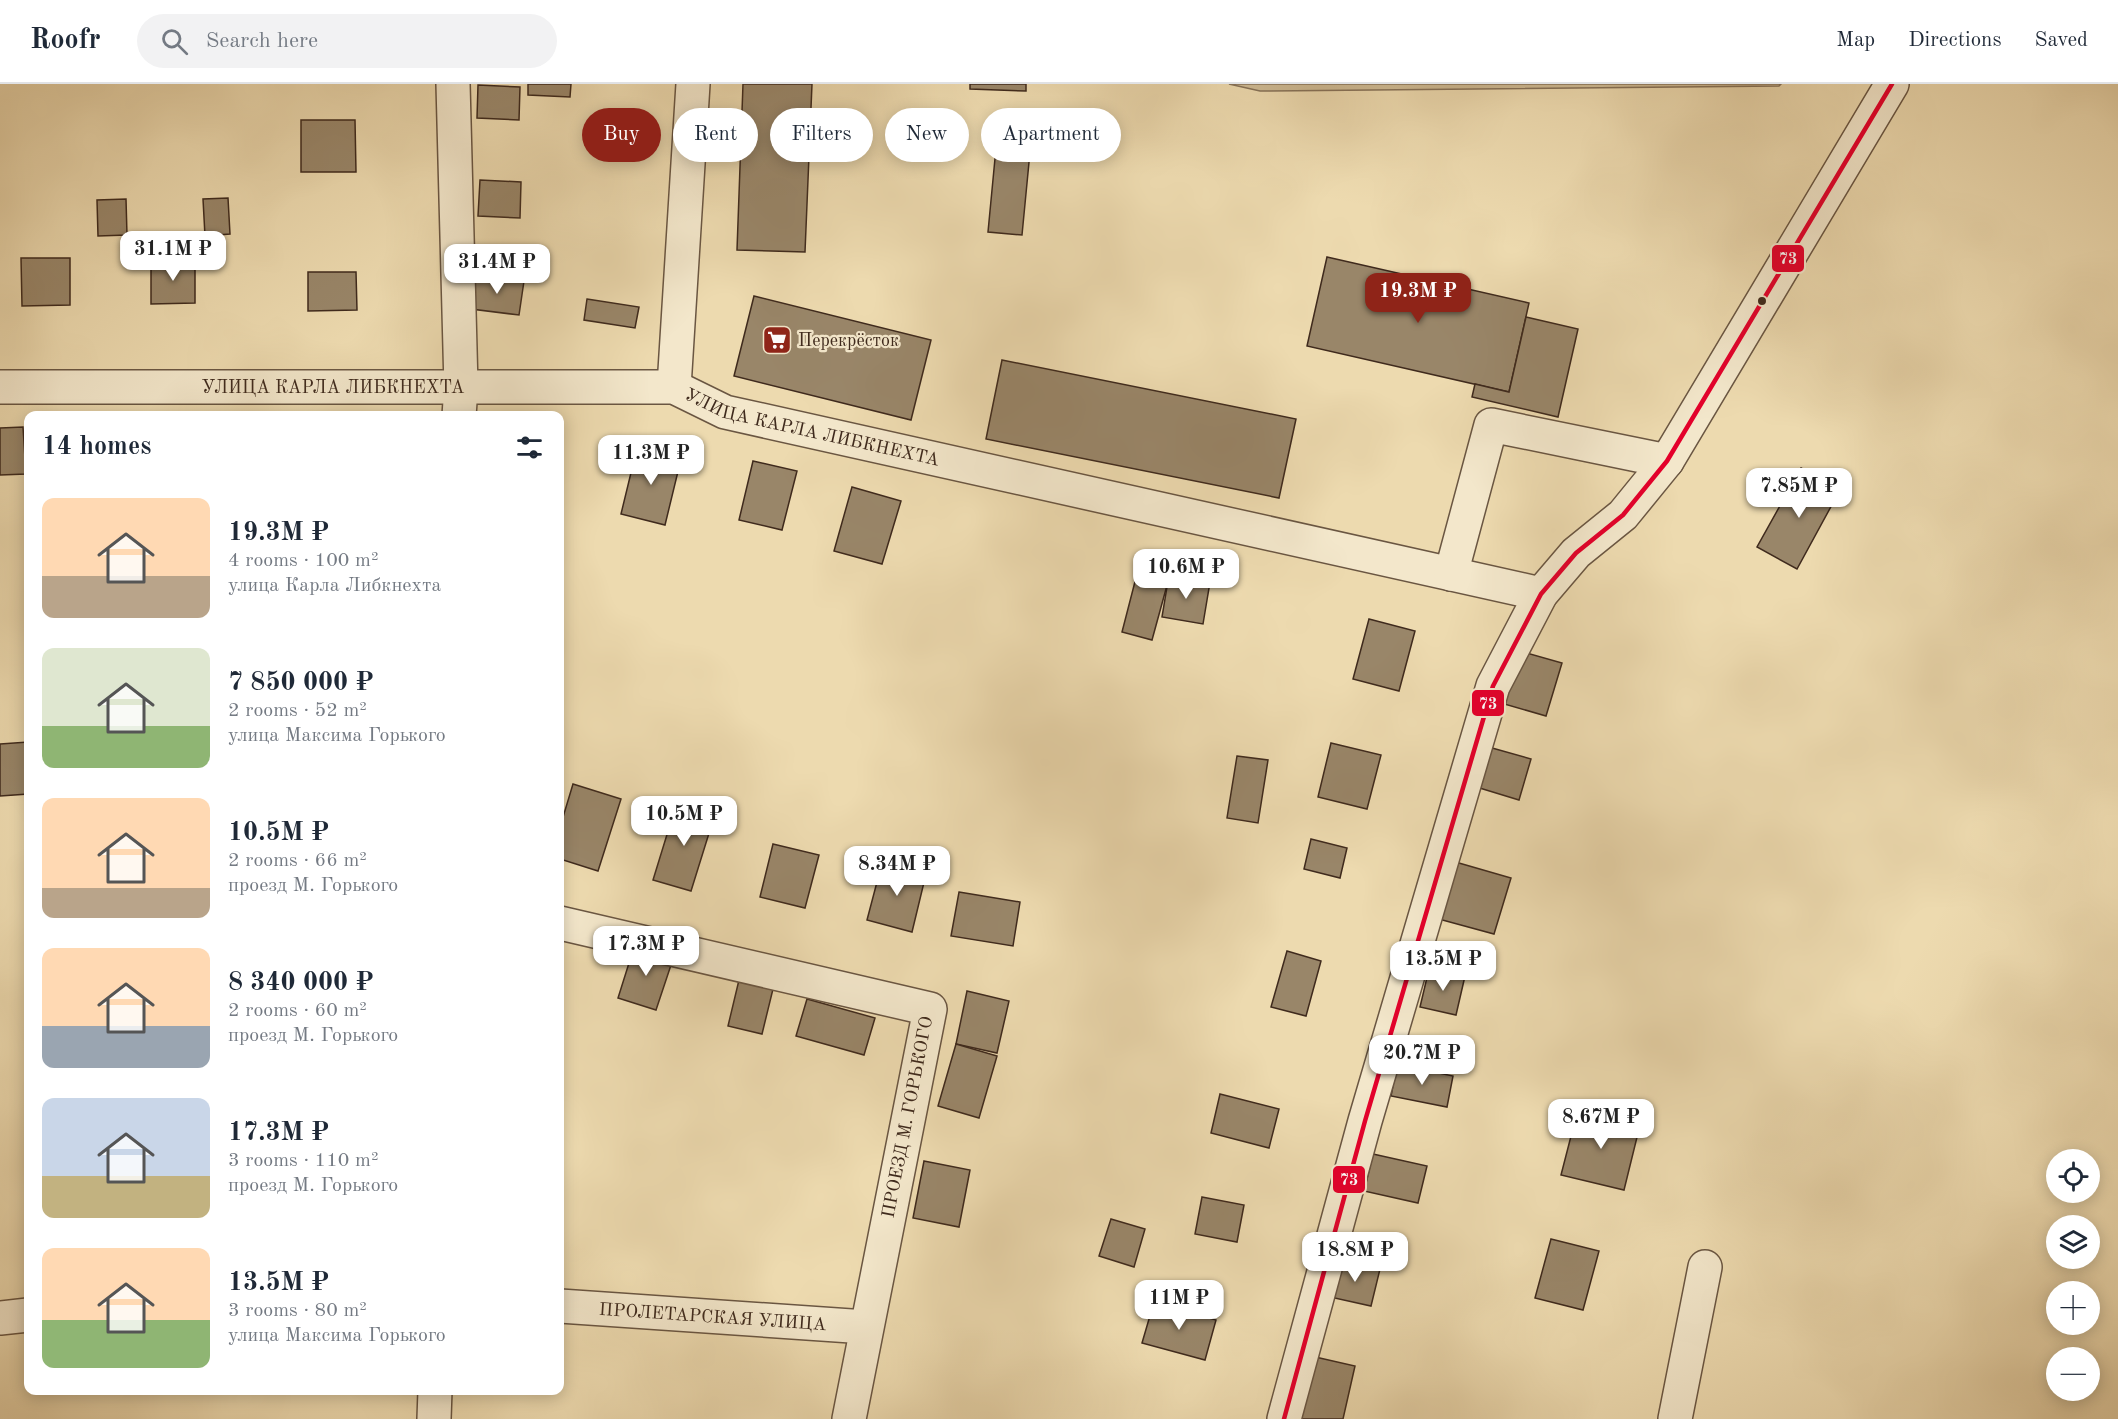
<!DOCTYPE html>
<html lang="en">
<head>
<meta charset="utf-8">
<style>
	body { margin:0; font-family:"Old Standard TT",serif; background:#f2f2f3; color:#1f2937; height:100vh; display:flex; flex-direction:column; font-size:22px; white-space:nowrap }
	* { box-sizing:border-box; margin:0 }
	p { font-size:20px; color:#747a83 }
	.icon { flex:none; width:33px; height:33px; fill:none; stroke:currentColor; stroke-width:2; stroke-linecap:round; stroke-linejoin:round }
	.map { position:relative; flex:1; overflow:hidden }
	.side { position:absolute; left:24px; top:327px; width:540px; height:984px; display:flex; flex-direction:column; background:#fff; border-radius:12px; box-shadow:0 3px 15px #0003 }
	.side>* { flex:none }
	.banner { position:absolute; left:582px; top:24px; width:570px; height:54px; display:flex; gap:12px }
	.tools { position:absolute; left:2046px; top:1065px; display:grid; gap:12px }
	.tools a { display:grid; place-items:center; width:54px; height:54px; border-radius:50%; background:#fff; box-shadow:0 3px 15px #0003; font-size:30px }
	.price { position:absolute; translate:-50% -51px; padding:0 14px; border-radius:12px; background:#fff; color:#222; font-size:20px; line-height:39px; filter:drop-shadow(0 2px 3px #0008) }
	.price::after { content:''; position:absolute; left:50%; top:36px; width:18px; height:14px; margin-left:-9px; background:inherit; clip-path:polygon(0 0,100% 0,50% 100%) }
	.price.current { background:#8f2418; color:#fff }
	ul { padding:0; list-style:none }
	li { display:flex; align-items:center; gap:18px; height:150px; padding:0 18px }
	li span { display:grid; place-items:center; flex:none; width:168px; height:120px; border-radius:12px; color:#555 }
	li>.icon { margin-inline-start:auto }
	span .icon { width:72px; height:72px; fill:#fffc; stroke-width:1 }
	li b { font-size:26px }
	h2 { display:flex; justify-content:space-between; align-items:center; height:72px; padding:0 18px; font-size:26px }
	.chip { padding:0 21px; border-radius:27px; background:#fff; box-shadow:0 3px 15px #0003; font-size:21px; line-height:54px }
	.chip.current { background:#8f2418; color:#fff }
	header { display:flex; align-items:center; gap:36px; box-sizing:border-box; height:84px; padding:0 30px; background:#fff; border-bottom:2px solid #e0e1e3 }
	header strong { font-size:28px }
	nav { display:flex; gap:33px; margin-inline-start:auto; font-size:21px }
	.search { width:420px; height:54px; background:#f2f2f3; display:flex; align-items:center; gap:15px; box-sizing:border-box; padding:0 21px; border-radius:33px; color:#747a83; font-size:22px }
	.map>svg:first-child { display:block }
	.green { fill:#cfbc96; stroke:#87735a; stroke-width:1.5 }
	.building { fill:#998669; stroke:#3f2a1d; stroke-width:1.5 }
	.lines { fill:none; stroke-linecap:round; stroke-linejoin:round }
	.minor-casing { stroke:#6a5642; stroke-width:36 }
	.minor { stroke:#f3e7cb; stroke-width:33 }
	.bus-1-casing { stroke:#f3e7cb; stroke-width:9 }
	.bus-1 { stroke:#e4002b; stroke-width:4.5 }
	.bus-dot { fill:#3f2a1d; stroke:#f3e7cb; stroke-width:2 }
	.labels { text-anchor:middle; stroke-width:4.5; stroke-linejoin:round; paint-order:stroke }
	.poi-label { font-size:18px; fill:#3f2a1d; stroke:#f3e7cb; text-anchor:start }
	.street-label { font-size:18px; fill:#3f2a1d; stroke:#f3e7cb }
	.line-badge { stroke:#f3e7cb; stroke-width:2 }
	.badge-label { font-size:16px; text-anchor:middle; font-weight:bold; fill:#fff }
</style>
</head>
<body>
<header>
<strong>Roofr</strong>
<div class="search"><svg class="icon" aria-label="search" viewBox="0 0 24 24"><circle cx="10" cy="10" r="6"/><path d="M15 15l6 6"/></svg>Search here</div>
<nav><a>Map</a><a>Directions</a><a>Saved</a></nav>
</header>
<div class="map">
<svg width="2118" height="1335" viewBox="0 0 2118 1335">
	<rect width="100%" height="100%" fill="#eddaaf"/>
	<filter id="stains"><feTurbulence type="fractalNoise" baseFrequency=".00333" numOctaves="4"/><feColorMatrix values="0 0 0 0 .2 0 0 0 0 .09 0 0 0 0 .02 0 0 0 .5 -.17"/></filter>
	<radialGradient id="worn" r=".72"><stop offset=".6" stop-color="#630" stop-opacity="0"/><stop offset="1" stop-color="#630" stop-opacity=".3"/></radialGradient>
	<path class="green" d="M1229,0H1781L1779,2L1260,7Z"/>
	<g class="building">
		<path d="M528,0H571L570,13L528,11Z"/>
		<path d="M743,0H812L805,168L737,166Z"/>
		<path d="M970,0H1026V7L970,5Z"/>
		<path d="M478,1L520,3L519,36L477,34Z"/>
		<path d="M301,36H355L356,88H301Z"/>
		<path d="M996,64L1030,68L1022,151L988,148Z"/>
		<path d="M480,96L521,98L520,134L478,132Z"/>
		<path d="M228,114L230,150L205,152L203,115Z"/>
		<path d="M126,115L127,151L98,152L97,116Z"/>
		<path d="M1327,173L1529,219L1509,308L1307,262Z"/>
		<path d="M21,174H70V221L22,222Z"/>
		<path d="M151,176H195V219L151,220Z"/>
		<path d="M308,188H356L357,226L308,227Z"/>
		<path d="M475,191L524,197L519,231L471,225Z"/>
		<path d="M754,212L931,256L911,336L734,292Z"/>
		<path d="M587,215L639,223L635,244L584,236Z"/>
		<path d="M1526,233L1578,245L1558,333L1472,313L1475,300L1509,308Z"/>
		<path d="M1002,276L1296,335L1279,414L986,355Z"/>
		<path d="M23,343L26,390L0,391V344Z"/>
		<path d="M637,364L681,375L665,441L621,430Z"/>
		<path d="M753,377L797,387L782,446L739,436Z"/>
		<path d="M1801,384L1840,406L1797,485L1757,463Z"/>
		<path d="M852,403L901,417L882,480L834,467Z"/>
		<path d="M1138,486L1169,494L1152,556L1122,548Z"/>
		<path d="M1169,491L1210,498L1203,540L1162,533Z"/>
		<path d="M1369,535L1415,547L1399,607L1353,595Z"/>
		<path d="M1509,564L1562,579L1546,632L1494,617Z"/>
		<path d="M28,658V710L0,712V660Z"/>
		<path d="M1331,659L1381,671L1367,725L1318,713Z"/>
		<path d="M1485,662L1531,675L1519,716L1473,702Z"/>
		<path d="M1237,672L1268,676L1258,739L1227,734Z"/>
		<path d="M573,700L621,715L598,787L560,775V743Z"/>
		<path d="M677,718L715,730L691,807L653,796Z"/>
		<path d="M1311,755L1347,764L1340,794L1304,785Z"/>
		<path d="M773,760L819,771L805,824L760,813Z"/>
		<path d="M1452,777L1511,794L1494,850L1435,834Z"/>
		<path d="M882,779L926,790L912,848L867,836Z"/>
		<path d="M959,808L1020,818L1013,862L951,852Z"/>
		<path d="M635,860L674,872L656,926L618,914Z"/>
		<path d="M1287,867L1321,877L1306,932L1271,923Z"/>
		<path d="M1429,885L1465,892L1456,931L1420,923Z"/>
		<path d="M739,896L773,905L762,950L728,942Z"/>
		<path d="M967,907L1009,917L997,969L956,960Z"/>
		<path d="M807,915L875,934L864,971L796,952Z"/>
		<path d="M956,960L997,972L979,1034L938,1022Z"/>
		<path d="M1397,980L1453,992L1447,1023L1391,1012Z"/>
		<path d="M1220,1010L1279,1025L1269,1064L1211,1049Z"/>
		<path d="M1578,1025L1640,1041L1624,1106L1561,1091Z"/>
		<path d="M1373,1070L1427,1082L1418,1119L1364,1107Z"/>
		<path d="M924,1077L970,1086L959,1143L913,1134Z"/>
		<path d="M1202,1113L1244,1121L1237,1158L1195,1150Z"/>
		<path d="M1111,1135L1145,1145L1134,1183L1099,1172Z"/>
		<path d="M1551,1155L1599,1167L1583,1226L1535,1214Z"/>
		<path d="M1338,1176L1380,1185L1371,1222L1330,1213Z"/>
		<path d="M1154,1218L1216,1236L1205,1276L1142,1259Z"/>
		<path d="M1311,1272L1355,1282L1343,1335H1297Z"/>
	</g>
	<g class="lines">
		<g class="minor-casing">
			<g id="minor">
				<path d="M453,0L461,303L459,332"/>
				<path id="s1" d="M0,303H674L725,328L1541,510"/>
				<path d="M674,303L693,0"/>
				<path d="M1451,490L1491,341L1667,377"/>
				<path d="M560,839L930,925L849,1335"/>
				<path id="s2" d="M560,1222L866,1243"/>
				<path d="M0,1234L28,1231"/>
				<path d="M434,1335L435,1306"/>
				<path d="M1284,1335L1365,1037L1493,602L1541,510L1576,469L1623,431L1667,377L1892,0"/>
				<path d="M1675,1335L1705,1183"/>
			</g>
		</g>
		<use href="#minor" class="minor"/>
		<g class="bus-1-casing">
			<path id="bus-1" d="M1284,1335L1365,1037L1493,602L1541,510L1576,469L1623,431L1667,377L1892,0"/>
		</g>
		<use href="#bus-1" class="bus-1"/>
	</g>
	<defs>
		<g id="supermarket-square" transform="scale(1.5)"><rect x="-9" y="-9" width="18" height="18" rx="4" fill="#8f2418" stroke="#f3e7cb"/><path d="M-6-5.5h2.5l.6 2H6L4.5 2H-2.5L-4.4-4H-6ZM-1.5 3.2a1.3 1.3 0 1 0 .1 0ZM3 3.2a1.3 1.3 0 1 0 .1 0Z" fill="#fff"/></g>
	</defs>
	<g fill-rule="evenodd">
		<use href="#supermarket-square" x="777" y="256"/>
	</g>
	<circle class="bus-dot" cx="1762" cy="217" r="5"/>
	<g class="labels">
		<g class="poi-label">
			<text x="798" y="262">Перекрёсток</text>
		</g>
		<g class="street-label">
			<text dy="6" stroke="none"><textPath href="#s1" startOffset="333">УЛИЦА КАРЛА ЛИБКНЕХТА</textPath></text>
			<text dy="6" stroke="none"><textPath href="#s1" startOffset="819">УЛИЦА КАРЛА ЛИБКНЕХТА</textPath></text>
			<text transform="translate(907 1033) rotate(-79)" y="6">ПРОЕЗД М. ГОРЬКОГО</text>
			<text dy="6" stroke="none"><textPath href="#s2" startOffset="153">ПРОЛЕТАРСКАЯ УЛИЦА</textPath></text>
		</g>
	</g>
	<g class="line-badge">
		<rect x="1771" y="160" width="34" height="29" rx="6" fill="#e4002b"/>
		<rect x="1471" y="605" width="34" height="28" rx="6" fill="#e4002b"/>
		<rect x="1332" y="1081" width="34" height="29" rx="6" fill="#e4002b"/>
	</g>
	<g class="badge-label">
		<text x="1788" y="180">73</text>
		<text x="1488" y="625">73</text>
		<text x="1349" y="1101">73</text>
	</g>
	<rect width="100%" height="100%" filter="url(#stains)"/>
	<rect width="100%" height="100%" fill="url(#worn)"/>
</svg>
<div class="tools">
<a><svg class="icon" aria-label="locate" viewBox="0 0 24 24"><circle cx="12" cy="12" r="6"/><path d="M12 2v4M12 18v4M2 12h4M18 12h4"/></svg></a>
<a><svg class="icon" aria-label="layers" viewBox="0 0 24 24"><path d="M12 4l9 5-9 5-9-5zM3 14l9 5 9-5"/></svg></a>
<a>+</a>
<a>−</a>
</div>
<b class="price" style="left:173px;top:198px">31.1M ₽</b>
<b class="price" style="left:497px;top:211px">31.4M ₽</b>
<b class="price current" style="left:1418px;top:240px">19.3M ₽</b>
<b class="price" style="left:651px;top:402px">11.3M ₽</b>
<b class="price" style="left:1799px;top:435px">7.85M ₽</b>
<b class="price" style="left:1186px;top:516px">10.6M ₽</b>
<b class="price" style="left:684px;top:763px">10.5M ₽</b>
<b class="price" style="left:897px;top:813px">8.34M ₽</b>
<b class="price" style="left:646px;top:893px">17.3M ₽</b>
<b class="price" style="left:1443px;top:908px">13.5M ₽</b>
<b class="price" style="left:1422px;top:1002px">20.7M ₽</b>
<b class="price" style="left:1601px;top:1066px">8.67M ₽</b>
<b class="price" style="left:1355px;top:1199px">18.8M ₽</b>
<b class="price" style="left:1179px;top:1247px">11M ₽</b>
<div class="banner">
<a class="chip current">Buy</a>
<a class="chip">Rent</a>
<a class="chip">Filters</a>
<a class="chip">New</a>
<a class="chip">Apartment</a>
</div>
<section class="side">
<h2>14 homes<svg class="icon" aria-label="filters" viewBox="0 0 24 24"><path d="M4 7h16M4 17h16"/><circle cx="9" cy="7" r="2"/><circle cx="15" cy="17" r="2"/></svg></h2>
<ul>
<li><span style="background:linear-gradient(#ffd9b3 65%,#b9a48a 0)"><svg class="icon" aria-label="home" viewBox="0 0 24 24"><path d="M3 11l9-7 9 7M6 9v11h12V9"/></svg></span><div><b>19.3M ₽</b><p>4 rooms · 100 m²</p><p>улица Карла Либкнехта</p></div></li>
<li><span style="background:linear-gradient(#dfe7d0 65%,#8fb573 0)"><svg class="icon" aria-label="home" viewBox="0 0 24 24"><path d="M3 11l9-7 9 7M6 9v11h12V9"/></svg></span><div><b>7 850 000 ₽</b><p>2 rooms · 52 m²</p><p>улица Максима Горького</p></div></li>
<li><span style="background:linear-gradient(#ffd9b3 75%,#b9a48a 0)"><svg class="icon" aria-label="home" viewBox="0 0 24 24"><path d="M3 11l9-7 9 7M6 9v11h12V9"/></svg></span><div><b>10.5M ₽</b><p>2 rooms · 66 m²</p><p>проезд М. Горького</p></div></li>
<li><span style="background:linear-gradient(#ffd9b3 65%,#9aa5b1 0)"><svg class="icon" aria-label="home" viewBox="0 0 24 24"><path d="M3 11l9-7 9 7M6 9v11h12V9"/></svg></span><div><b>8 340 000 ₽</b><p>2 rooms · 60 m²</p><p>проезд М. Горького</p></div></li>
<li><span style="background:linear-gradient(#c9d6e8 65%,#c2b280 0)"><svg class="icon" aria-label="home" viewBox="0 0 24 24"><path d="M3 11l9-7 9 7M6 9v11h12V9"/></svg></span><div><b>17.3M ₽</b><p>3 rooms · 110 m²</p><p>проезд М. Горького</p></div></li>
<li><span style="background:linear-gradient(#ffd9b3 60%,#8fb573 0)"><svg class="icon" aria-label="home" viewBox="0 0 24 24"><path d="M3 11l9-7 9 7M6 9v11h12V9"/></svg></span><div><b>13.5M ₽</b><p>3 rooms · 80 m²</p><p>улица Максима Горького</p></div></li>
</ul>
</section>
</div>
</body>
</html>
